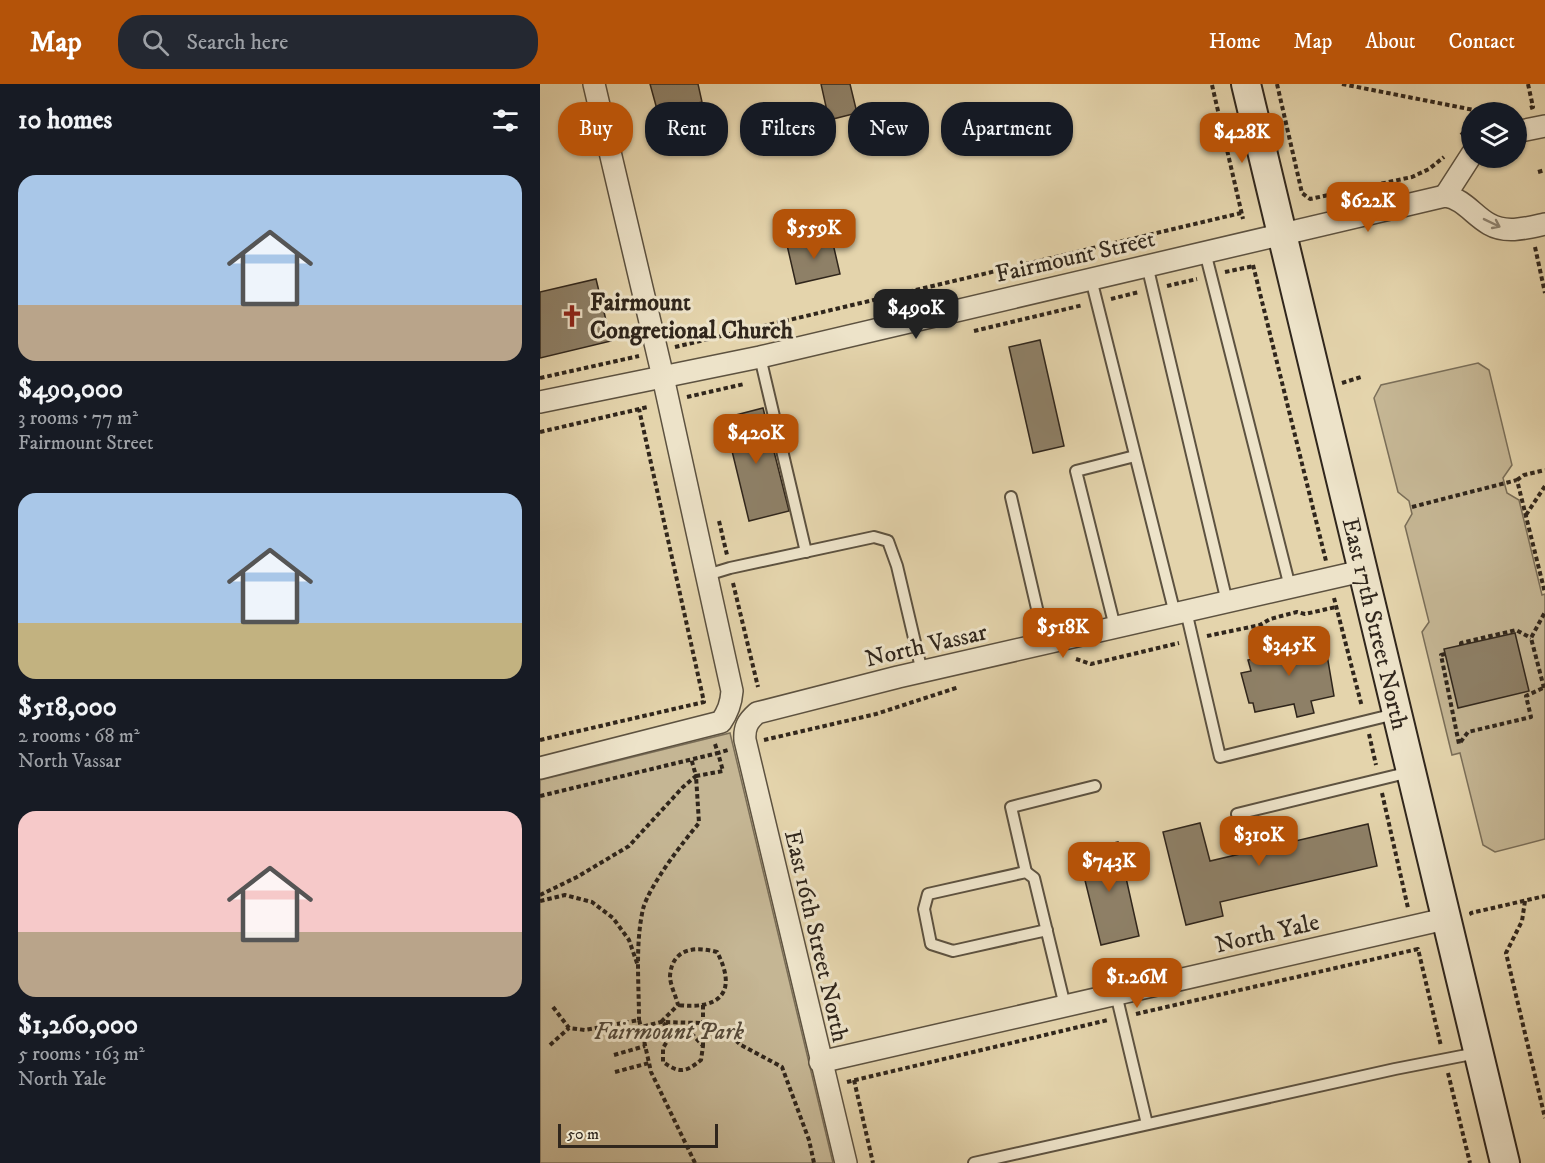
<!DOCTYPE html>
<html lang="en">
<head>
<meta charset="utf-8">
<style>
	body { margin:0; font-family:"IM FELL DW Pica",serif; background:#242831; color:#f1f3f6; height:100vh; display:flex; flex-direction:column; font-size:22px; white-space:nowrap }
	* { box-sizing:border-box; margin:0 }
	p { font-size:20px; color:#9ea1a6 }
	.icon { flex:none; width:33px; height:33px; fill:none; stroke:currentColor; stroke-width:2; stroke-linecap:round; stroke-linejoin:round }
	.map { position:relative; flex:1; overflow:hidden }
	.panel { display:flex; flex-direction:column; background:#171b24; width:540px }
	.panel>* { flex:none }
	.banner { position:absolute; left:18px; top:18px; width:570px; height:54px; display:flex; gap:12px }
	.controls { position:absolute; left:921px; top:18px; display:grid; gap:12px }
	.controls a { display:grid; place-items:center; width:66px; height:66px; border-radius:50%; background:#171b24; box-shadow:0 2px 4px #0004; font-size:30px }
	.scale { position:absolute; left:18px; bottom:15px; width:160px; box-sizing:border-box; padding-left:6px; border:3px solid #30261c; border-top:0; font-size:16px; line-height:21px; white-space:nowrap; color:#30261c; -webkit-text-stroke:4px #ede3c9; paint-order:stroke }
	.price { position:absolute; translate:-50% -51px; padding:0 14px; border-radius:12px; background:#b45309; color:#fff; font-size:20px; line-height:39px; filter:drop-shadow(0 2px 3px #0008) }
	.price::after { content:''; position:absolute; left:50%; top:36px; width:18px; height:14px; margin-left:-9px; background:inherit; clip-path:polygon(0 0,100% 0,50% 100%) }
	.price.current { background:#222; color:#fff }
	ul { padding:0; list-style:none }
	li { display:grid; align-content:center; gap:12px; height:318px; padding:0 18px }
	li span { display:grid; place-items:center; height:186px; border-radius:18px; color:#555 }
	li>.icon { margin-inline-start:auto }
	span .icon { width:108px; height:108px; fill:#fffc; stroke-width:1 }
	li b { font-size:26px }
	h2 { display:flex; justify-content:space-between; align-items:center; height:72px; padding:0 18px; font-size:26px }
	.pill { padding:0 21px; border-radius:24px; background:#171b24; box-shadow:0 2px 4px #0004; font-size:21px; line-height:54px }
	.pill.current { background:#b45309; color:#fff }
	header { display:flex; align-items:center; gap:36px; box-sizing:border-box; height:84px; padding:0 30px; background:#b45309; color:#fff }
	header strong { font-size:28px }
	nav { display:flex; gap:33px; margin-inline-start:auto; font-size:21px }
	.search { width:420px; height:54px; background:#242831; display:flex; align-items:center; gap:15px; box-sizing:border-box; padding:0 21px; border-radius:24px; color:#9ea1a6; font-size:22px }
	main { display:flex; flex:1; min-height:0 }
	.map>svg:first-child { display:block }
	.green { fill:#c5b694; stroke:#7a6e58; stroke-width:1.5 }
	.building { fill:#8e8067; stroke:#30261c; stroke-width:1.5 }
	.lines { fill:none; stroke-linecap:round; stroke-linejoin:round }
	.lane-casing { stroke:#5d5240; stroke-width:14 }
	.street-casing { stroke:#5d5240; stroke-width:24 }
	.secondary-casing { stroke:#30261c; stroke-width:32 }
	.path { stroke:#30261c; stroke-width:4; stroke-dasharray:4.5 3; stroke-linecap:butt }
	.lane { stroke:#ede3c9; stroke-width:10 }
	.street { stroke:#ede3c9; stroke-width:21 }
	.secondary { stroke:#ede3c9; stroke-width:28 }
	.oneway { stroke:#8e8472 }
	.labels { text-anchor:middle; stroke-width:6; stroke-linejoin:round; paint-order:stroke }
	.street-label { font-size:24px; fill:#30261c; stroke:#ede3c9 }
	.poi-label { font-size:24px; font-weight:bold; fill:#30261c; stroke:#ede3c9; text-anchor:start }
	.park-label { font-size:24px; font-style:italic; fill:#554a3a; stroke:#ede3c9 }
</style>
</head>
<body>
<header>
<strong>Map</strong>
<div class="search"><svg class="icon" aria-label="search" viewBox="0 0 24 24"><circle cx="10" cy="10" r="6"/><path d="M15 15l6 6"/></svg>Search here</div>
<nav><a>Home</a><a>Map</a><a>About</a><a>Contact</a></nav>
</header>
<main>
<section class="panel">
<h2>10 homes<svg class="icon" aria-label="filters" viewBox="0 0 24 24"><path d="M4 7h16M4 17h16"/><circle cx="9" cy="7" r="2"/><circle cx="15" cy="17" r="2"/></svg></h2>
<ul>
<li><span style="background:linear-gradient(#a9c7e8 70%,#b9a48a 0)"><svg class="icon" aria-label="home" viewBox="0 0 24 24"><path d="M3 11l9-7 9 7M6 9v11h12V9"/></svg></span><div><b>$490,000</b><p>3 rooms · 77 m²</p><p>Fairmount Street</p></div></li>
<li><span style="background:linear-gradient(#a9c7e8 70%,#c2b280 0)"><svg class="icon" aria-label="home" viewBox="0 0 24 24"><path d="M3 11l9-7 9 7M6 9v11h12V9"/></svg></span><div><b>$518,000</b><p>2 rooms · 68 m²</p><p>North Vassar</p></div></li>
<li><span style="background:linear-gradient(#f6c9c9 65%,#b9a48a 0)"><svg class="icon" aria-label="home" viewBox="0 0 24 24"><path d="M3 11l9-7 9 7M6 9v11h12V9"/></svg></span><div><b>$1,260,000</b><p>5 rooms · 163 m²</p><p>North Yale</p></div></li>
</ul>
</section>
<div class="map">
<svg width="1005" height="1079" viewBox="0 0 1005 1079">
	<rect width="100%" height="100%" fill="#e4d4ac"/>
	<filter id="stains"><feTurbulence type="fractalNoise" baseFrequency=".00333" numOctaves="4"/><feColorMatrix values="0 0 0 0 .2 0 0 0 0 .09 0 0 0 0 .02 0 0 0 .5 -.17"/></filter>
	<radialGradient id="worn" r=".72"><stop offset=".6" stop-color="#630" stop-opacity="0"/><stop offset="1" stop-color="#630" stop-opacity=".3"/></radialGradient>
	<g class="green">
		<path d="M938,279L949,286L972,381L963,394L967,409L979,416L1002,511L1005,510V755L955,768L943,761L920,669L912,671L882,548L889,538L865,442L872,430L869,417L858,408L834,314L841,301Z"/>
		<path d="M190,649L293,1079H0V696Z"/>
	</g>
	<g class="building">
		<path d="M110,0H158L162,18L118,29Z"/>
		<path d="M281,0H310L317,29L289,36Z"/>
		<path d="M291,151L300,190L256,200L247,161Z"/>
		<path d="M56,195L71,257L0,274V208Z"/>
		<path d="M500,256L524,362L493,369L469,263Z"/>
		<path d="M223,324L249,427L209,437L184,334Z"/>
		<path d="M975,549L989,607L918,624L904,565Z"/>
		<path d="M767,550L769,560L779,557L781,567L786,565L794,612L771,617L774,629L757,633L754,620L715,628L713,619H709L701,589L711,587L708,576L734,570L731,559Z"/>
		<path d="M660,739L670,777L828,740L837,782L680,818L683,832L646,841L623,748Z"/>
		<path d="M578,758L599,852L561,861L538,768Z"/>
	</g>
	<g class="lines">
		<g class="lane-casing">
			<g id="lane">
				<path d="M665,168L750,503"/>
				<path d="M607,181L687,518"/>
				<path d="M551,195L635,530"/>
				<path d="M220,273L266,468"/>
				<path d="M471,413L505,559"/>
				<path d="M167,491L190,484L334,453L348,457L357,482L382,588"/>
				<path d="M646,527L680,673L855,630"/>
				<path d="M575,543L536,387L595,372"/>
				<path d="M697,730L870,688"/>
				<path d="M486,788L471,723L555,702"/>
				<path d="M507,846L413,867L391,860L384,825L388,810L486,788L494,794L525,922"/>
				<path d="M576,910L607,1040"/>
				<path d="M434,1079L855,985L937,969"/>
			</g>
		</g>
		<g class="street-casing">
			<g id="street">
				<path d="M976,48L1005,42"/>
				<path d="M905,112L932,70"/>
				<path d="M0,318L220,273L905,112C924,115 933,131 949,140C966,150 987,144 1005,140"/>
				<path d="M0,684L181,638C188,628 191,620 192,607L123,293L54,0"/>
				<path d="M280,978L905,835"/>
				<path d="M306,1079L205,656C204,643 208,637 217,629L358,593L822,487"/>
			</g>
		</g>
		<g class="secondary-casing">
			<g id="secondary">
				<path id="s1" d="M706,0L965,1079"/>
			</g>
		</g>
		<g class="path">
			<path d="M737,0L762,109L770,115L872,93L889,85L904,73"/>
			<path d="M802,0L944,28"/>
			<path d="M988,0L993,23L990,24"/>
			<path d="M672,1L703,135"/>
			<path d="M921,51L932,41"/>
			<path d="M998,88L1005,86"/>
			<path d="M995,163L1005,209"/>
			<path d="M713,181L786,477"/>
			<path d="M685,188L714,182"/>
			<path d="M627,202L657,195"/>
			<path d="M571,215L599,208"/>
			<path d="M434,247L543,221"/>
			<path d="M135,263L701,129"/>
			<path d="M0,294L99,272"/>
			<path d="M802,299L821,293"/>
			<path d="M147,313L204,300"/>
			<path d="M0,348L108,323"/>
			<path d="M977,396L984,391L1005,386"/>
			<path d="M872,423L977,396L1005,509"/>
			<path d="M986,431L1005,402"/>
			<path d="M179,437L187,471"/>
			<path d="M193,499L218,603"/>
			<path d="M794,514L822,623"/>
			<path d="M667,552L720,541L730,535L757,528L765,530L796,523"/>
			<path d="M921,561V559L976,546L991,554"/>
			<path d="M905,570L901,571L919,660L928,648L991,633L986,612L1003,604"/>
			<path d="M536,575L551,580L639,559"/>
			<path d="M1004,604L991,554L1005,528"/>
			<path d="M829,650L836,681"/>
			<path d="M0,656L164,618L99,325"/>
			<path d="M224,656L336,630L419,603"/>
			<path d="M175,660L178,669L188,666"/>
			<path d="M842,709L868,824"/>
			<path d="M0,712L178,669L183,687L156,692L159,739C143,758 109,802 103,825C95,861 99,899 99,936"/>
			<path d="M0,811L37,793L89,762L143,703L156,692L151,674"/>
			<path d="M0,817L25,811L52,818L73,834L89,856L98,882"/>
			<path d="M985,817L982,837L966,869L1005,1034"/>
			<path d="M932,831L931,829L1005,812"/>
			<path d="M163,921V962"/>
			<path d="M13,923L29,944L45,946L99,936L101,943"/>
			<path d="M596,930L878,865L901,962"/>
			<path d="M134,946L123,964V978C140,990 146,988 161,976L163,962L154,952L145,947L134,946L121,938L138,921C136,912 130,901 130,892C132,864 155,862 177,868C198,908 180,926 138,921"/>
			<path d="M10,961L29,944"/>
			<path d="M74,971L105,962"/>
			<path d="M75,988L109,979"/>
			<path d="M908,989L930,1079"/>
			<path d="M314,996L333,1079"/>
			<path d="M307,998L568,936"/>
			<path d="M155,1079L111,988L101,943L121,938L162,939L185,947L201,961L242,983L269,1056L274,1079"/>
		</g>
		<use href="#lane" class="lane"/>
		<use href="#street" class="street"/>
		<use href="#secondary" class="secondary"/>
	</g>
	<defs><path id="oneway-shaft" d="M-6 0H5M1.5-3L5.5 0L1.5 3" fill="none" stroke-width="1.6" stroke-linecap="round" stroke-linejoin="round" transform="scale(1.5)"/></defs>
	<use class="oneway" href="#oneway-shaft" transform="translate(952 139) rotate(26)"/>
	<defs>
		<g id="church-bare" transform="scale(1.8)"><path d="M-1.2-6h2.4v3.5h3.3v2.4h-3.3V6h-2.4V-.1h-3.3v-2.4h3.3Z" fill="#8f2418" stroke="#ede3c9" stroke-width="2.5" paint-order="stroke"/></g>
	</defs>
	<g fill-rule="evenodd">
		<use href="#church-bare" x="32" y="232"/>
	</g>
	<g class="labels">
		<g class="street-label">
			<text transform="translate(535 172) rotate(-13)" y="8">Fairmount Street</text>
			<text dy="8" stroke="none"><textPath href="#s1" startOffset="555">East 17th Street North</textPath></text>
			<text transform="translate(386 561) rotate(-13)" y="8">North Vassar</text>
			<text transform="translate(727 849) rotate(-13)" y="8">North Yale</text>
			<text transform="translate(277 852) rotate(77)" y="8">East 16th Street North</text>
		</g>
		<g class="poi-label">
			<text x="50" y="226">Fairmount<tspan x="50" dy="28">Congretional Church</tspan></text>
		</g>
		<g class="park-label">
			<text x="129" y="955">Fairmount Park</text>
		</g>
	</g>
	<rect width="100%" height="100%" filter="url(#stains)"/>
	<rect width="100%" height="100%" fill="url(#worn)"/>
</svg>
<div class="controls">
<a><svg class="icon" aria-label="layers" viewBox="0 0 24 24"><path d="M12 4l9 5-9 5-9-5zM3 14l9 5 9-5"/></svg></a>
</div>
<div class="scale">50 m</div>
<b class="price" style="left:702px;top:80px">$428K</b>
<b class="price" style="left:828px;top:149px">$622K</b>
<b class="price" style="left:274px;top:176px">$559K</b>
<b class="price current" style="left:376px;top:256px">$490K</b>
<b class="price" style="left:216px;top:381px">$420K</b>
<b class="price" style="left:523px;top:575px">$518K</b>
<b class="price" style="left:749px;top:593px">$345K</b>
<b class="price" style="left:719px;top:783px">$310K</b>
<b class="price" style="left:569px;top:809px">$743K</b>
<b class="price" style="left:597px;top:925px">$1.26M</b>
<div class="banner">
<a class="pill current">Buy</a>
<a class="pill">Rent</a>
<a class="pill">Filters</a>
<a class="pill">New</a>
<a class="pill">Apartment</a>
</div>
</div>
</main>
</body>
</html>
